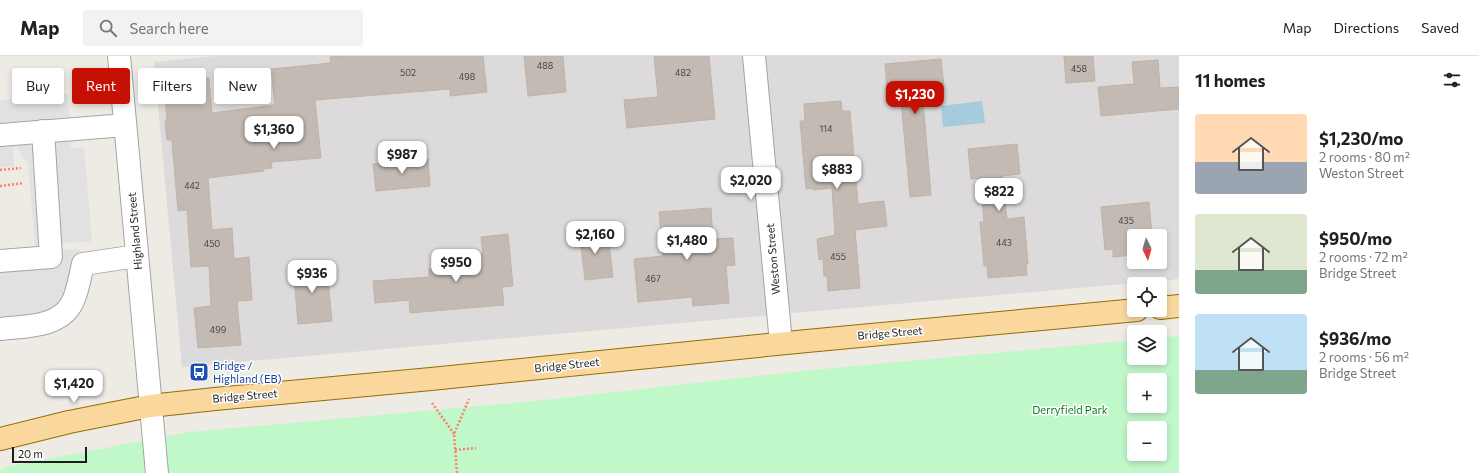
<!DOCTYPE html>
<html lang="en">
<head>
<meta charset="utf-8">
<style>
	body { margin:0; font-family:Commissioner,sans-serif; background:#f2f2f2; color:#202124; height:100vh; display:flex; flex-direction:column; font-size:15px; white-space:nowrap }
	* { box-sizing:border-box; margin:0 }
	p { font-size:13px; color:#757577 }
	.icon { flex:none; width:22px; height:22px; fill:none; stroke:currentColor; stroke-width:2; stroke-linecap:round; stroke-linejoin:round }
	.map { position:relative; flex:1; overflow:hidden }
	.panel { display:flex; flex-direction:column; background:#fff; width:300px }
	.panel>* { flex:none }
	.hud { position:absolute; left:12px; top:12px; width:380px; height:36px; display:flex; gap:8px }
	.needle { width:26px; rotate:175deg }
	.buttons { position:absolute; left:1127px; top:173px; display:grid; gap:8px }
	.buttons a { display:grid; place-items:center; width:40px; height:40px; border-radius:4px; background:#fff; box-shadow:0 2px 6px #0003; font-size:20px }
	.scale { position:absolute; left:12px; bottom:10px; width:75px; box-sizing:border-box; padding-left:4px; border:2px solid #1d1d1d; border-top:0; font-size:11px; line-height:14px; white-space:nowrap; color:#1d1d1d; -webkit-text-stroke:3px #fff; paint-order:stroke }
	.price { position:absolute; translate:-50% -34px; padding:0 9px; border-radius:8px; background:#fff; color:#222; font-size:13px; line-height:26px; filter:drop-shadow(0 1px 2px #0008) }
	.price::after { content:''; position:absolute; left:50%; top:24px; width:12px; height:9px; margin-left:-6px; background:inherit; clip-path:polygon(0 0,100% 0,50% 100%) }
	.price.active { background:#c71004; color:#fff }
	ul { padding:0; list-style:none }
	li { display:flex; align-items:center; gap:12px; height:100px; padding:0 16px }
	li span { display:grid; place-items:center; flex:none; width:112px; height:80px; border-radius:4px; color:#555 }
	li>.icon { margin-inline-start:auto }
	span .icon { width:48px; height:48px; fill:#fffc; stroke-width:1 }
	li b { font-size:17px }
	h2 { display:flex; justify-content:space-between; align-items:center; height:48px; padding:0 16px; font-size:17px }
	.tag { padding:0 14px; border-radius:4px; background:#fff; box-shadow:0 2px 6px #0003; font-size:14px; line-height:36px }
	.tag.active { background:#c71004; color:#fff }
	header { display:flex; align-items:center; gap:24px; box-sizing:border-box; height:56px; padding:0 20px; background:#fff; border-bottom:1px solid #e0e0e0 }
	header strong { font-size:19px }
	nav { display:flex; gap:22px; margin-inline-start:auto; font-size:14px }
	.search { width:280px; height:36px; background:#f2f2f2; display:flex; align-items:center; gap:10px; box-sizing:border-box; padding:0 14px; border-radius:4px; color:#757577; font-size:15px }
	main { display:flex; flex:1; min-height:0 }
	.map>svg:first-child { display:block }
	.residential { fill:#dcdada; fill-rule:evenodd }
	.park { fill:#c1f8c9; fill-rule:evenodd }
	.parking { fill:#e1e1e1 }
	.water { fill:#a5ccdb }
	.building { fill:#c3bab3; stroke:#c0b3a6 }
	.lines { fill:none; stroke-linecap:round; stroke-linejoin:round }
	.minor-casing { stroke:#a4a4a4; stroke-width:24 }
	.major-casing { stroke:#946d03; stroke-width:24 }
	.path { stroke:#f7836c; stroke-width:2.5; stroke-dasharray:2 2; stroke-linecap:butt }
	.minor { stroke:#fff; stroke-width:22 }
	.major { stroke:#fad79d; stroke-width:22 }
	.labels { text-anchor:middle; stroke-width:3; stroke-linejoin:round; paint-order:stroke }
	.number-label { font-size:9px; fill:#464442 }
	.street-label { font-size:11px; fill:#1d1d1d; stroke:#fff }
	.transit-label { font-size:11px; fill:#164399; stroke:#fff; text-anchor:start }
	.park-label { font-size:11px; fill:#0d7a1d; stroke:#fff }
</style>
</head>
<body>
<header>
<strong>Map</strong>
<div class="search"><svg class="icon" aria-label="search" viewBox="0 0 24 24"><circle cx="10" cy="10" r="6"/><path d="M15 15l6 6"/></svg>Search here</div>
<nav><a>Map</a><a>Directions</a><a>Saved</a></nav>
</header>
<main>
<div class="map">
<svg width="1179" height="417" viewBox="0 0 1179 417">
	<rect width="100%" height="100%" fill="#eeebe4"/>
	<path class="residential" d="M216,0H1179V223L182,311L154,6ZM1134,180H1160V206H1134Z"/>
	<path class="park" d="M1179,280V417H0V414L11,410L189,376L525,346L812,314L1134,284V302H1160V282ZM1134,324H1160V350H1134ZM1134,372H1160V398H1134Z"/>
	<g class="parking">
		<path d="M68,38L71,93L84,91L92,185L35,190L28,107L16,91H13L14,110L0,111V44Z"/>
		<path d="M74,193L88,196L87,230L83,248L0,280V198Z"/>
	</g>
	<path class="water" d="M982,45L985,67L943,71L941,50Z"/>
	<g class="building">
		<path d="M344,0H483L487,36L450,40V33L315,44L321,102L271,106L272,112L263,113L264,115L208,122L212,174L232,172L234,203L249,201L252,244L237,245L241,289L198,292L194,252L211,250L209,210L191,211L187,154L178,155L172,86L171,84H167L165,65H167L165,40L167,39L165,22L203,19V22H209L212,57L275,49L271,13L331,7L330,1Z"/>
		<path d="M524,0H563L566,36L528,40Z"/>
		<path d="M654,0H709L715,63L627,72L624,44L658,41Z"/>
		<path d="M1064,0H1093L1095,25L1066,27Z"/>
		<path d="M941,3L944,31L922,33L931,139L910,141L900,34L887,35L885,8Z"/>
		<path d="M1158,4L1160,32L1179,31V53L1101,60L1098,31L1134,28L1132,6Z"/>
		<path d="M841,45L842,55H850L858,148L884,145L887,170L855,174L860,232L828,235L827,220H824L823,203L819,204L817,183L835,179L832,132L813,134L812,132L806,133L800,65H805L804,48Z"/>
		<path d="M1017,88L1020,118L1002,120L1007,163L1024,161L1028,208H1026L1027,219L988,222L987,210H984L980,166H984L980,122L971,123L968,93Z"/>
		<path d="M428,103L430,130L376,135L373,108Z"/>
		<path d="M1149,146L1152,180H1134V199L1113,201V193L1105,194L1101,151Z"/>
		<path d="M711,152L713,183L733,182L735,209L726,210L729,247L693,250L692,241L638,246L634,203L663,200L659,156Z"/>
		<path d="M601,171L603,187H609L613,221L585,224L579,174Z"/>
		<path d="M508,178L513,230L502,231L504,249L410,257L409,244L375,247L373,225L429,221V213L477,210L476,198H483L481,181Z"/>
		<path d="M319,206L320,214H327L332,265L298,268L293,208Z"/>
	</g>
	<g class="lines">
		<g class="minor-casing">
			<g id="minor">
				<path d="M119,0L157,417"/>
				<path d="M754,0L781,287"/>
				<path d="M0,79L125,69"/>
				<path d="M0,205L51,201L43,75"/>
				<path d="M0,273C24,270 59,272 72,247C78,236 80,220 83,208L137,200"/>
			</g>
		</g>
		<g class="major-casing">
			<g id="major">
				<path d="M1160,252L1179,250"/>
				<path d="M0,383L69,366L150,350L215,343L431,323L807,285L1137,254"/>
			</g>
		</g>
		<g class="path">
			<path d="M0,114L21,112"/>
			<path d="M0,130L23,127"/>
			<path d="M432,347L454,378"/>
			<path d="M455,394L476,392"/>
			<path d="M457,417L454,378L469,343"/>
		</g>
		<use href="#minor" class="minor"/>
		<use href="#major" class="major"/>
	</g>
	<defs>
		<g id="bus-square" transform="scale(1)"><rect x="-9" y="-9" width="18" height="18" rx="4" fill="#1a4fb4" stroke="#fff"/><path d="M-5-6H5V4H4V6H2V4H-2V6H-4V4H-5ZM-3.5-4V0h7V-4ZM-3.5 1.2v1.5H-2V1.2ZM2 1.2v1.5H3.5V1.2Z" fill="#fff"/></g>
	</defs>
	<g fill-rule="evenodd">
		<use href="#bus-square" x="199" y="316"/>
	</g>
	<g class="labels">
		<g class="number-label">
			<text x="545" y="13">488</text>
			<text x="1079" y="16">458</text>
			<text x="408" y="20">502</text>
			<text x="683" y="20">482</text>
			<text x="467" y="24">498</text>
			<text x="826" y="76">114</text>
			<text x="192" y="133">442</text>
			<text x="1126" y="168">435</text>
			<text x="1004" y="190">443</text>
			<text x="212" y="191">450</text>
			<text x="838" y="204">455</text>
			<text x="653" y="226">467</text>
			<text x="218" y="277">499</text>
		</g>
		<g class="street-label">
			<text transform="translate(135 175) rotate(-95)" y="4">Highland Street</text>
			<text transform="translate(773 203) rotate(-95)" y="4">Weston Street</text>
			<text transform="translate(890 277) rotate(-5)" y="4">Bridge Street</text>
			<text transform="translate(567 309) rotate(-6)" y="4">Bridge Street</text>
			<text transform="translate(245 340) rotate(-5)" y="4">Bridge Street</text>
		</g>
		<g class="transit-label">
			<text x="213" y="314">Bridge /<tspan x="213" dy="13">Highland (EB)</tspan></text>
		</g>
		<g class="park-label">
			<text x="1070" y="358">Derryfield Park</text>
		</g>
	</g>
</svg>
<div class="buttons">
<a><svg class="needle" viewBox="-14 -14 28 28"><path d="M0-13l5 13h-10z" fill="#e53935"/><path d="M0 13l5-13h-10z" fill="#757577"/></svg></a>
<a><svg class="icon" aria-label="locate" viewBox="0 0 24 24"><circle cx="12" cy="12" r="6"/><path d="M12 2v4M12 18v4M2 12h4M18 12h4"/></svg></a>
<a><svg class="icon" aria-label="layers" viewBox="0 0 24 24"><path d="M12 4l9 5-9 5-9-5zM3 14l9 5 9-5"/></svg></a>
<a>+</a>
<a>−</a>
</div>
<div class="scale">20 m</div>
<b class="price active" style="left:915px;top:59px">$1,230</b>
<b class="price" style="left:274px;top:94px">$1,360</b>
<b class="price" style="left:402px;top:119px">$987</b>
<b class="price" style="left:837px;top:134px">$883</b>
<b class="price" style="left:751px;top:145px">$2,020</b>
<b class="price" style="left:999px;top:156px">$822</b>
<b class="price" style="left:595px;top:199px">$2,160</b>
<b class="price" style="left:687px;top:205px">$1,480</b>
<b class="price" style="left:456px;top:227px">$950</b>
<b class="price" style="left:312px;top:238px">$936</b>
<b class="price" style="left:74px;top:348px">$1,420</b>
<div class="hud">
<a class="tag">Buy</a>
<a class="tag active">Rent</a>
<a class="tag">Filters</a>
<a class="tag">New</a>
</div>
</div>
<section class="panel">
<h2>11 homes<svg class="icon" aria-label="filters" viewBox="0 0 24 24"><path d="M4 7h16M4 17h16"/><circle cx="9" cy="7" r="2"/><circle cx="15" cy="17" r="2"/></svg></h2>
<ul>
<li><span style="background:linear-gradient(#ffd9b3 60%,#9aa5b1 0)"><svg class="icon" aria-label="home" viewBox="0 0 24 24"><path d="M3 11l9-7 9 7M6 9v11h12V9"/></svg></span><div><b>$1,230/mo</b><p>2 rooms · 80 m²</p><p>Weston Street</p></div></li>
<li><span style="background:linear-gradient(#dfe7d0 70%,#7fa58c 0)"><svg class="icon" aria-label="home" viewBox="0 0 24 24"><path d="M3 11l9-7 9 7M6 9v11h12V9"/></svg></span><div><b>$950/mo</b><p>2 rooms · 72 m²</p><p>Bridge Street</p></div></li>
<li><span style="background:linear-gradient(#bfe0f5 70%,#7fa58c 0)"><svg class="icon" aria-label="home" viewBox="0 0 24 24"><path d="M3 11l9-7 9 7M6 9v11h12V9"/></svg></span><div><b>$936/mo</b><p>2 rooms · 56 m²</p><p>Bridge Street</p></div></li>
</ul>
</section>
</main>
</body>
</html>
